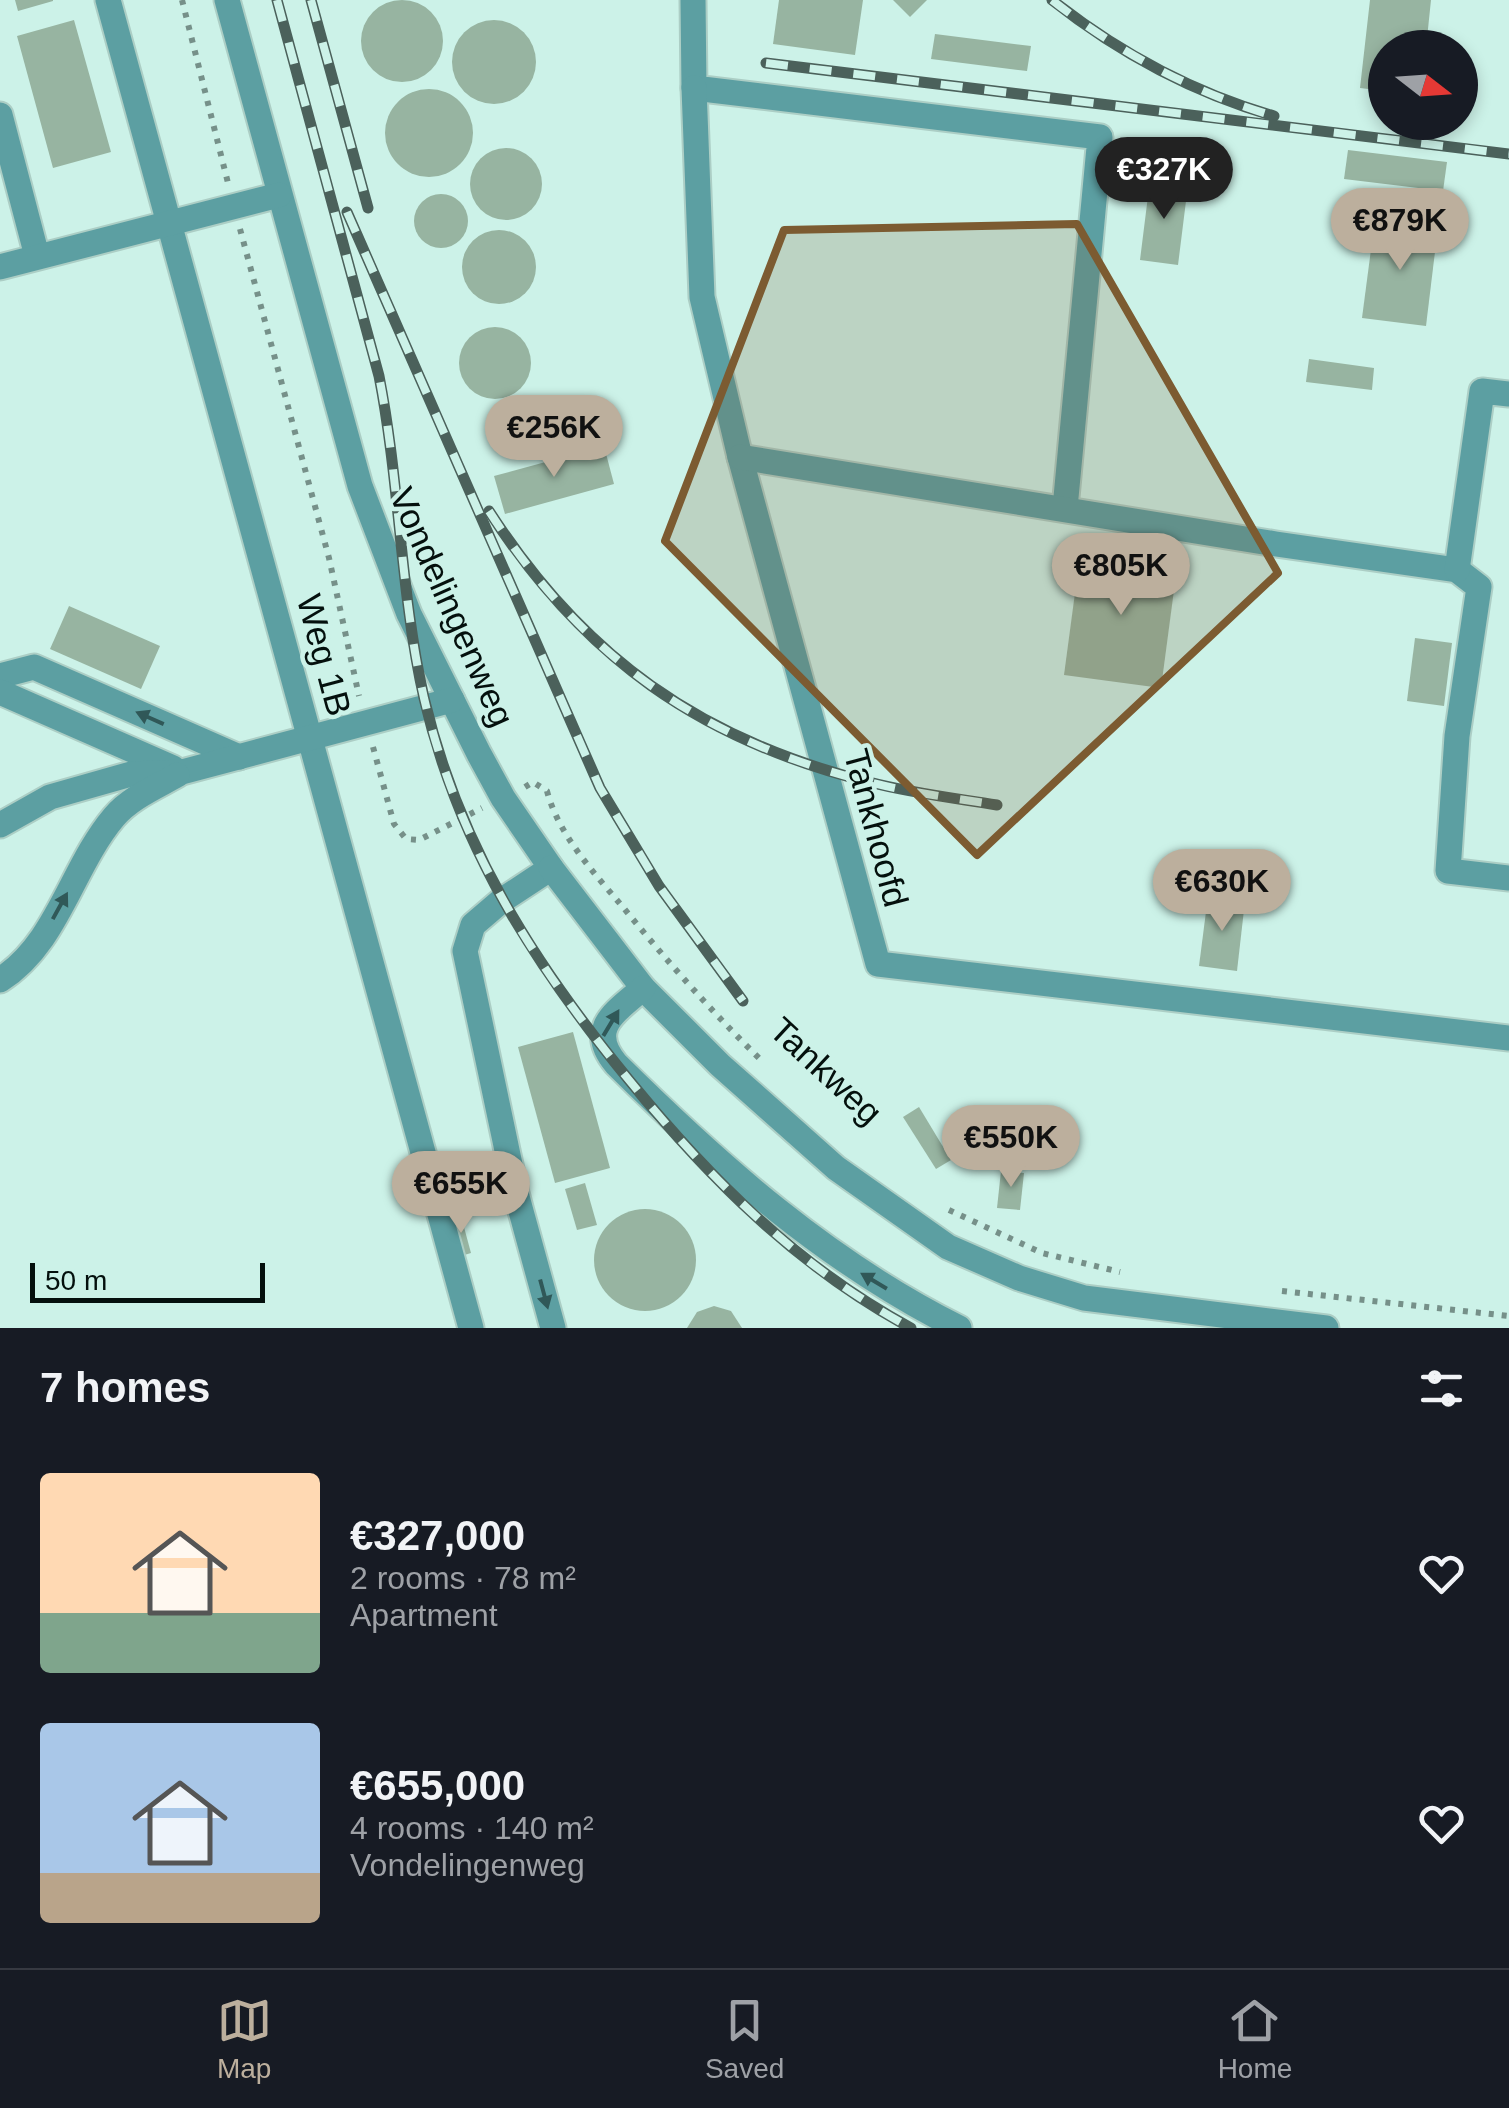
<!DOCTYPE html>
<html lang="en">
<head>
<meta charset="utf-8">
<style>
	body { margin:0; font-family:Arial,sans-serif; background:#242831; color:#f1f3f6; height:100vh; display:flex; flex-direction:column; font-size:38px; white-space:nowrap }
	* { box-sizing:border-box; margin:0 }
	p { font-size:32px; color:#9ea1a6 }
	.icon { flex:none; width:55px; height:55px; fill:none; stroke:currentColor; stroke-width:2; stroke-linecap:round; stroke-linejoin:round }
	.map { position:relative; height:1328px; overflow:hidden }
	.sheet { display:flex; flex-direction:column; background:#171b24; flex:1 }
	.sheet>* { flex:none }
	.needle { width:65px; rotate:107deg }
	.buttons { position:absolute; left:1368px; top:30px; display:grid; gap:20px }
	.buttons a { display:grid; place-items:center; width:110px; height:110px; border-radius:50%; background:#171b24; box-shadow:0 5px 15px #0003; font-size:50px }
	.scale { position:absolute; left:30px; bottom:25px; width:235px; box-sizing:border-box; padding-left:10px; border:5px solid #04100d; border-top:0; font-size:28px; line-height:35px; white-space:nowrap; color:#04100d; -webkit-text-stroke:8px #ccf2e8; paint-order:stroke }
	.price { position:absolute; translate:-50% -85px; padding:0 22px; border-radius:35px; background:#bcaf9d; color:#111; font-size:32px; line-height:65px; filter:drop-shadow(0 2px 5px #0008) }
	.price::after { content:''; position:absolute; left:50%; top:60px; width:30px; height:22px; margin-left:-15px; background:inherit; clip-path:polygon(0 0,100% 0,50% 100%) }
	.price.on { background:#222; color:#fff }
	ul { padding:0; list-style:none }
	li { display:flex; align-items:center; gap:30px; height:250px; padding:0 40px }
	li span { display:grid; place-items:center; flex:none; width:280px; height:200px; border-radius:10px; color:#555 }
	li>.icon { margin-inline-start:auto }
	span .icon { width:120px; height:120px; fill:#fffc; stroke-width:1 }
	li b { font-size:42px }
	h2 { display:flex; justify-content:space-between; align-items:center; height:120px; padding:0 40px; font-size:42px }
	.tabs { display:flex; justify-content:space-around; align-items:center; height:140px; border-top:2px solid #363941; background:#171b24; font-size:28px; color:#9ea1a6 }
	.tabs a { display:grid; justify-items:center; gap:5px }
	.tabs .on { color:#bcaf9d }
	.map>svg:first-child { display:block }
	.building { fill:#97b4a1 }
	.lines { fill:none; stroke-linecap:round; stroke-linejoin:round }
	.minor-casing { stroke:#accec5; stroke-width:29 }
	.path { stroke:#769089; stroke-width:6; stroke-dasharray:5 8; stroke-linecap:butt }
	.minor { stroke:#5c9fa2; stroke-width:25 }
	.rail-casing { stroke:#4b615b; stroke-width:11 }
	.rail { stroke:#ccf2e8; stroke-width:8; stroke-dasharray:22; stroke-linecap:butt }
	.oneway { fill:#305858 }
	.marked { fill:#7c5b31; fill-opacity:0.2; stroke:#7c5b31; stroke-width:8; stroke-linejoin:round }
	.labels { text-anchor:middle; stroke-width:9; stroke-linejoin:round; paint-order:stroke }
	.street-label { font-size:35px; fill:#04100d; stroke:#ccf2e8 }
</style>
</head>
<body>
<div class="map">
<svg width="1509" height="1328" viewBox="0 0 1509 1328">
	<rect width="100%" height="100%" fill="#ccf2e8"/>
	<g class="building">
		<circle cx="402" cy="41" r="41"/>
		<path d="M15,0H53V1L18,11Z"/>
		<path d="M779,0H863L855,55L773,44Z"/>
		<path d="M893,0H927L910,17Z"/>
		<path d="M1370,0H1431L1426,48H1385V91L1360,88Z"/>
		<circle cx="494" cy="62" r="42"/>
		<path d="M74,20L111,152L53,168L17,36Z"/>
		<path d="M935,34L1031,46L1027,71L931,59Z"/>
		<circle cx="429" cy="133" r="44"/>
		<circle cx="506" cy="184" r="36"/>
		<path d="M1348,150L1447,162L1443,191L1344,179Z"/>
		<path d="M1150,180L1188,185L1178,265L1140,260Z"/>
		<circle cx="441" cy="221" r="27"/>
		<path d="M1375,219L1438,227L1426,326L1362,318Z"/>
		<circle cx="499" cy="267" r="37"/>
		<circle cx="495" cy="363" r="36"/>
		<path d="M1309,359L1374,368L1372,390L1306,382Z"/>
		<path d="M604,446L614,484L505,514L494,476Z"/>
		<path d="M1081,548L1178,560L1161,688L1064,675Z"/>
		<path d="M69,606L160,646L141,689L50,649Z"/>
		<path d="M1415,638L1452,643L1444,706L1407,701Z"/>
		<path d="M1208,896L1245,901L1237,971L1199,966Z"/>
		<path d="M573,1032L610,1168L555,1183L518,1047Z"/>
		<path d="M919,1107L951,1160L936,1169L903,1117Z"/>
		<path d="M1001,1171L1024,1173L1020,1210L997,1208Z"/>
		<path d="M585,1183L597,1225L577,1230L565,1189Z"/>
		<circle cx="645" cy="1260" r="51"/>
		<path d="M461,1216L471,1253L461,1256L451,1219Z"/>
		<path d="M714,1306L731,1311L742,1328H687L697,1312Z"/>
	</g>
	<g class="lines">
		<g class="minor-casing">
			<g id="minor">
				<path d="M108,0L471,1328"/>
				<path d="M227,0L360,486L409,614L479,754L503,798L551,868L501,901L473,925L465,951L516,1193L553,1328"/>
				<path d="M693,0L694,88L1100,137L1065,508"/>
				<path d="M694,88L702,297L740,457L878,964L1509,1038"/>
				<path d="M0,115L37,256"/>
				<path d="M0,267L279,195"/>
				<path d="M740,457L1276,544L1457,570L1479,587L1457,736L1448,871L1509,878"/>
				<path d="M1457,570L1482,391L1509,394"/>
				<path d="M0,676L34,667L239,757"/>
				<path d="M0,692L173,768"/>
				<path d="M0,825L50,797L131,774L182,772L452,700"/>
				<path d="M551,868L643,988L720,1065L836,1168L948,1247L1019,1278L1084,1298L1326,1328"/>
				<path d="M0,980C58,943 71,868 114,817C130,798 156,787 177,775"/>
				<path d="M643,988C616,1012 586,1028 616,1064C720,1167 827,1262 959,1328"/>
			</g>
		</g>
		<g class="path">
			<path d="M182,0L228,183"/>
			<path d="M240,229L329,558L359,696"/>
			<path d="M373,747L394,824L406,839L419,840L482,808"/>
			<path d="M525,787L533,782L547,791C558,834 594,873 622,906C666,960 711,1011 761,1060"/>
			<path d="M949,1210L1042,1253L1120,1272"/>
			<path d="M1282,1291L1509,1316"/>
		</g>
		<use href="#minor" class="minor"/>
		<g class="rail-casing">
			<g id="rail">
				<path d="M277,0L379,376C400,483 400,592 424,698C459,847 534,964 629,1080C710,1179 798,1267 911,1328"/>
				<path d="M311,0L368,208"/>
				<path d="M1052,0C1118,52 1194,93 1274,116"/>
				<path d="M766,63L1509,154"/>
				<path d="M347,212L600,788L659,886L743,1001"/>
				<path d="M489,511C583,657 700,740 869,782C911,793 954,798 997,805"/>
			</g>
		</g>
		<use href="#rail" class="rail"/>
	</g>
	<defs><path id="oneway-solid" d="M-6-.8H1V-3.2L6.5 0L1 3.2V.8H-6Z" transform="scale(2.5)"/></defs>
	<g class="oneway">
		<use href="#oneway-solid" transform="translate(150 718) rotate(-156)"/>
		<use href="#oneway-solid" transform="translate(60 906) rotate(-61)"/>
		<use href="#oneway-solid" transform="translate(611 1023) rotate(-59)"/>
		<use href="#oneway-solid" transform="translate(874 1281) rotate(-149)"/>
		<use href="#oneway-solid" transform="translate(544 1294) rotate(75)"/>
	</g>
	<path class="marked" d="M1077,224L1278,573L977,855L665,541L784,230Z"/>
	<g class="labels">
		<g class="street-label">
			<text transform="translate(452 607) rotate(66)" y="12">Vondelingenweg</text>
			<text transform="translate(324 655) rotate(75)" y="12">Weg 1B</text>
			<text transform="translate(876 828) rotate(75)" y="12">Tankhoofd</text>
			<text transform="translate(826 1071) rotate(43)" y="12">Tankweg</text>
		</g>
	</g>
</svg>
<div class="buttons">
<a><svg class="needle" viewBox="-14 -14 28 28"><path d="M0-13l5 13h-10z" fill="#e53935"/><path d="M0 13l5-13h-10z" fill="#9ea1a6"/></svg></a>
</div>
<div class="scale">50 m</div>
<b class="price on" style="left:1164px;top:222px">€327K</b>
<b class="price" style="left:1400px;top:273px">€879K</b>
<b class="price" style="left:554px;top:480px">€256K</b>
<b class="price" style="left:1121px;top:618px">€805K</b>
<b class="price" style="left:1222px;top:934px">€630K</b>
<b class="price" style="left:1011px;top:1190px">€550K</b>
<b class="price" style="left:461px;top:1236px">€655K</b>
</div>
<section class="sheet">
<h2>7 homes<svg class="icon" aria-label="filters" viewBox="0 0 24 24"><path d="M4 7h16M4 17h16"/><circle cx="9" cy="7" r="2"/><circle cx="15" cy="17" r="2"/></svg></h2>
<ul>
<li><span style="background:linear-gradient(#ffd9b3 70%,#7fa58c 0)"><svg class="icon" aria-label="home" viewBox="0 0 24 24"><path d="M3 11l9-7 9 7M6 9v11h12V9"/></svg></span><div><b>€327,000</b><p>2 rooms · 78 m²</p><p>Apartment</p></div><svg class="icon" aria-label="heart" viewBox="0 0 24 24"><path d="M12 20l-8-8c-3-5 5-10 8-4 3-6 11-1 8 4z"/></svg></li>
<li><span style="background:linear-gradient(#a9c7e8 75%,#b9a48a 0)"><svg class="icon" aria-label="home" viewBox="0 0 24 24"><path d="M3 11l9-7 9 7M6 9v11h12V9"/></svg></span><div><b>€655,000</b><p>4 rooms · 140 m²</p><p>Vondelingenweg</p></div><svg class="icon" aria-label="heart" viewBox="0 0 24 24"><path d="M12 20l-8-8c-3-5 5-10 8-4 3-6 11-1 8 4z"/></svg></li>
</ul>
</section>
<nav class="tabs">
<a class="on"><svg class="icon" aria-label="map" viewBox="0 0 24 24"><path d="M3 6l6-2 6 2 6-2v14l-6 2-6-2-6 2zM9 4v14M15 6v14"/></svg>Map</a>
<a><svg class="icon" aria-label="saved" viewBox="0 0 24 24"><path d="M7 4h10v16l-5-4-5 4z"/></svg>Saved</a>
<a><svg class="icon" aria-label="home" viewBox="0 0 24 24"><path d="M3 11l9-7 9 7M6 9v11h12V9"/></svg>Home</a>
</nav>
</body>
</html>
